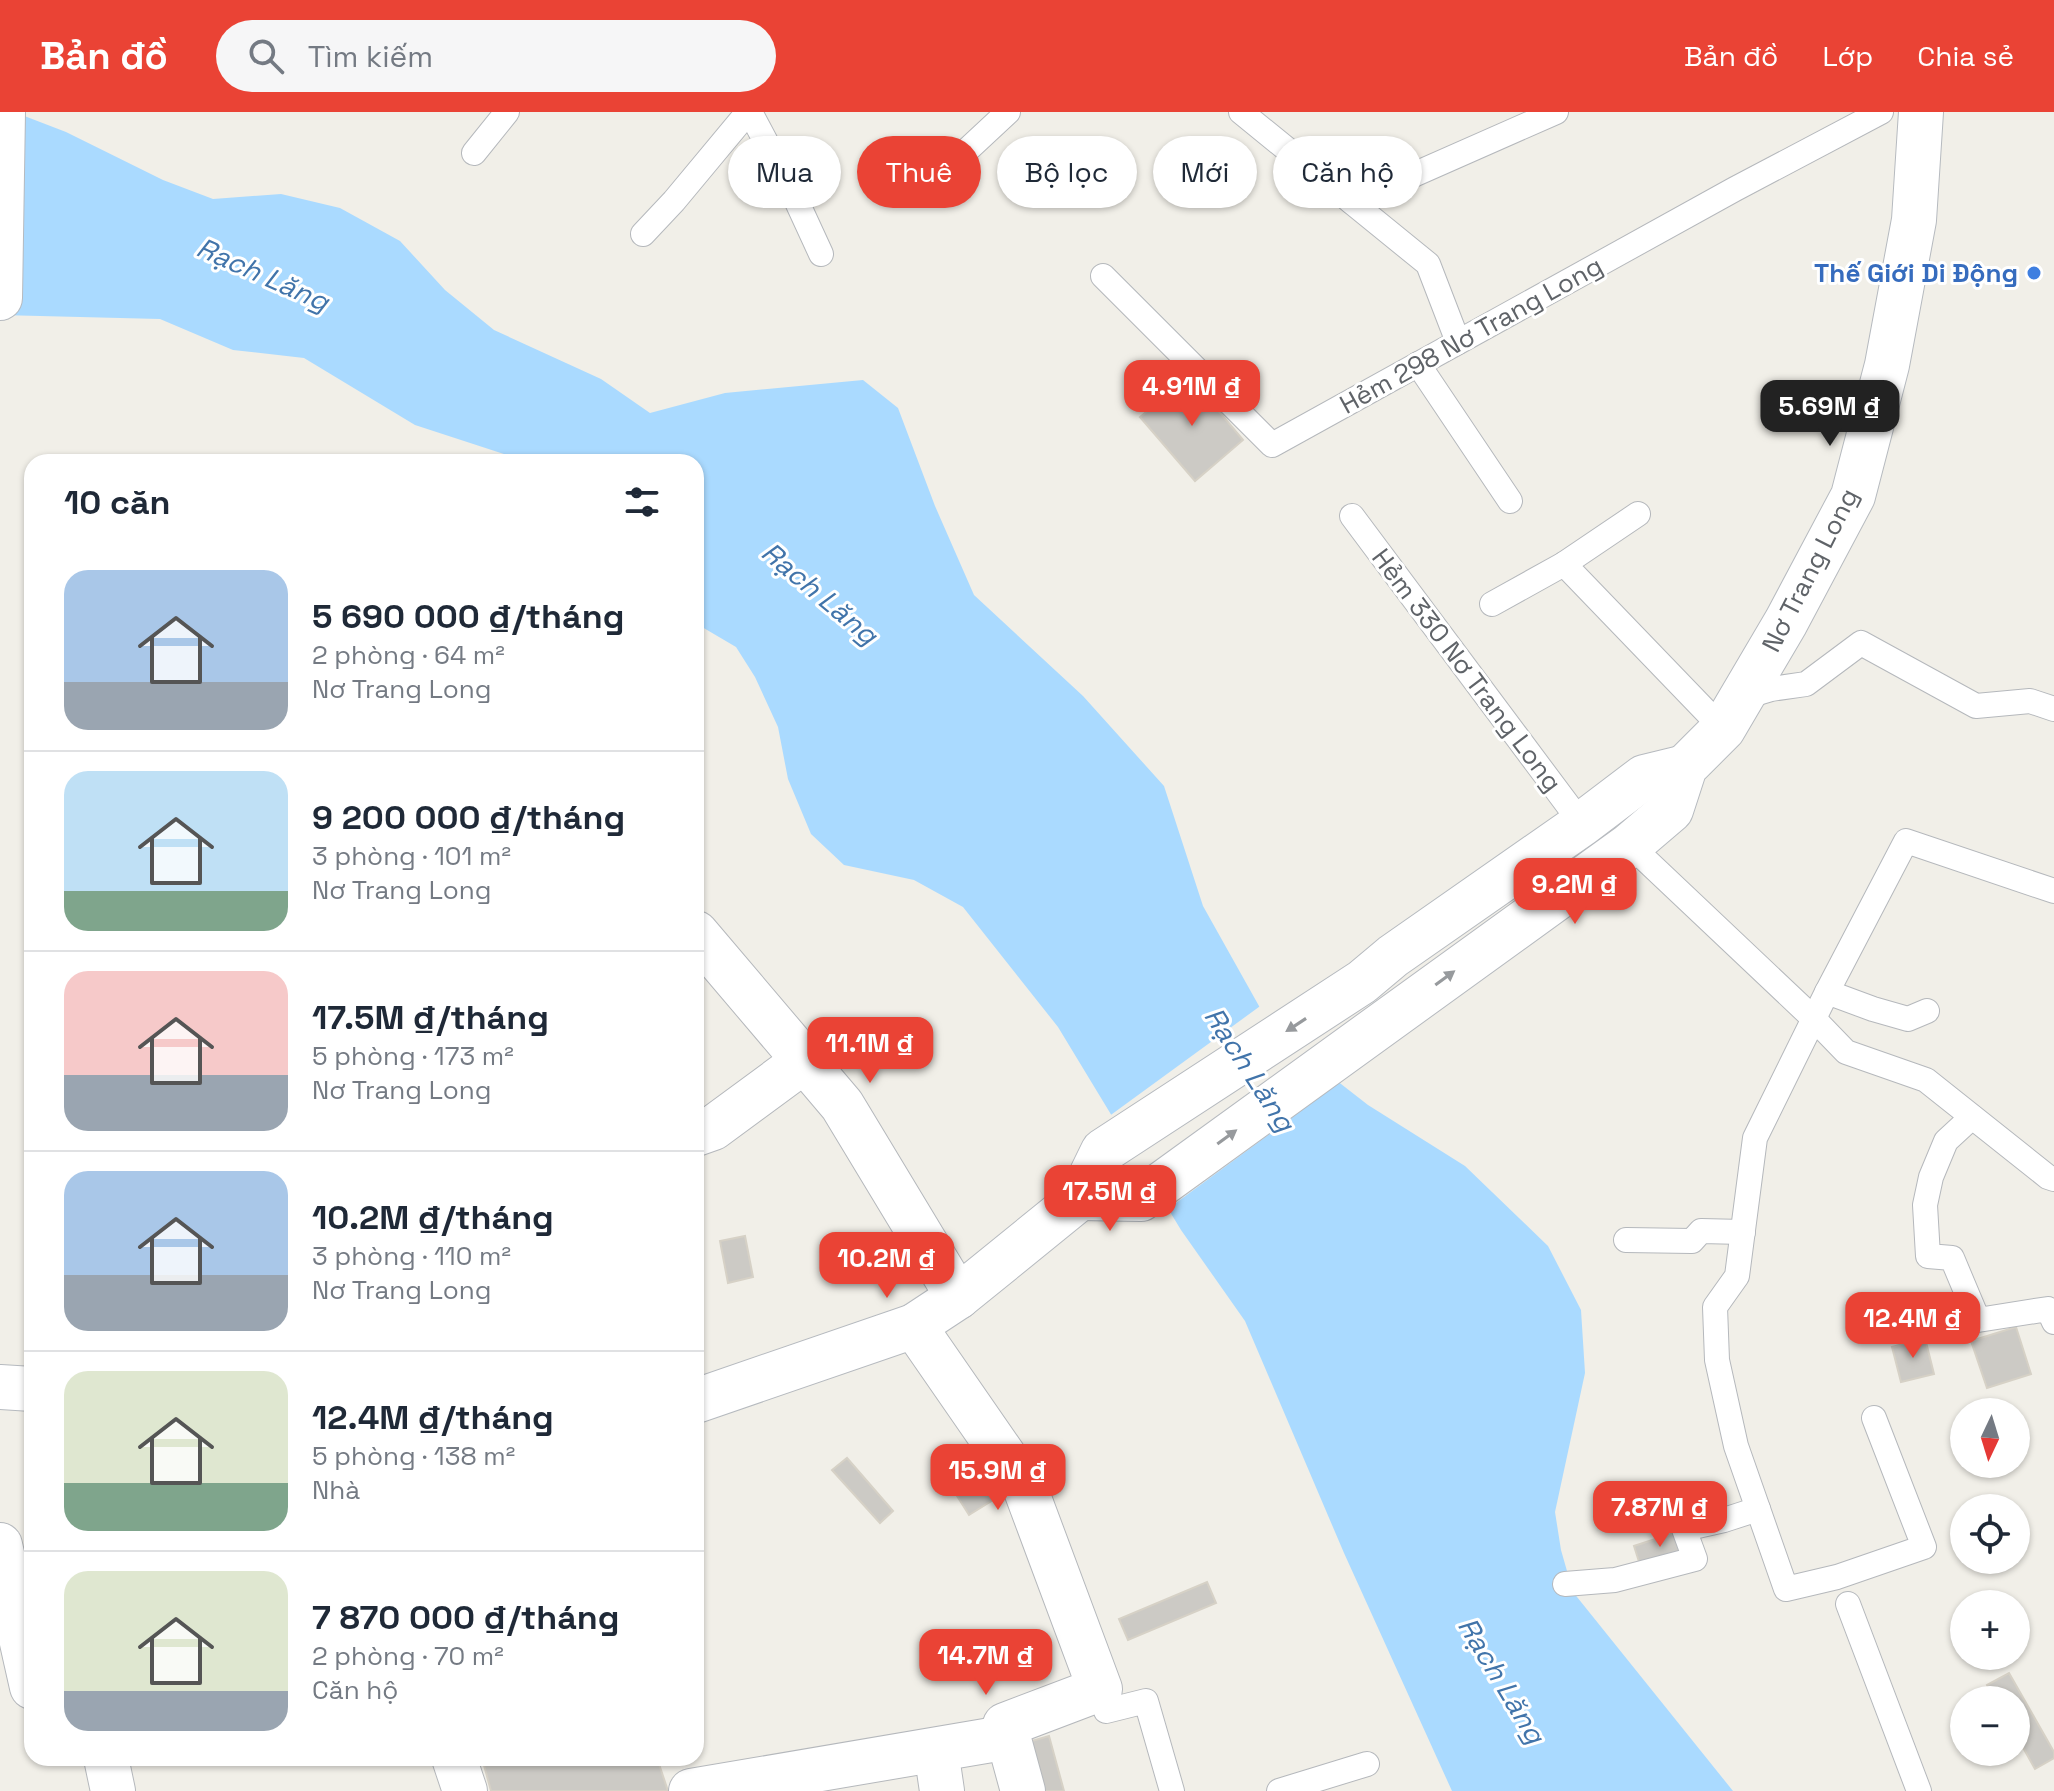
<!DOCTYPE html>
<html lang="vi">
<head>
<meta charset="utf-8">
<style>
	body { margin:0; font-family:"Space Grotesk",sans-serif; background:#f6f6f7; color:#1f2937; height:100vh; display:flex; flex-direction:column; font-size:30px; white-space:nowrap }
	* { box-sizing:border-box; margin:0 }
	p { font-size:26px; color:#747a83 }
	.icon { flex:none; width:44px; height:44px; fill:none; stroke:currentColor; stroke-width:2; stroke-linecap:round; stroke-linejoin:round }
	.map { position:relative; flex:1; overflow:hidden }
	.drawer { position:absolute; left:24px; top:342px; width:680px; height:1312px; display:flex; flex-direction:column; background:#fff; border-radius:24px; box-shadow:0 2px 6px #0004 }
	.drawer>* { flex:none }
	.top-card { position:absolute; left:728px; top:24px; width:760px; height:72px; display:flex; gap:16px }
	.needle { width:52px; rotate:184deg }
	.controls { position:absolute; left:1950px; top:1286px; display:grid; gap:16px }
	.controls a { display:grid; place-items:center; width:80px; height:80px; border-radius:50%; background:#fff; box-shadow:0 2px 6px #0004; font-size:40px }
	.price { position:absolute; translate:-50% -68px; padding:0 18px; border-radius:16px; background:#ea4335; color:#fff; font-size:26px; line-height:52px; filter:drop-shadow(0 2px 4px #0008) }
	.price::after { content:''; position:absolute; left:50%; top:48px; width:24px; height:18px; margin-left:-12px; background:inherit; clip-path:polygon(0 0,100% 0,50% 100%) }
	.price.selected { background:#222; color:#fff }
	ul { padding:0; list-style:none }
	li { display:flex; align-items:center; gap:24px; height:200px; padding:0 40px }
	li+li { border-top:2px solid #e0e1e3 }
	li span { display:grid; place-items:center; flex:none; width:224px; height:160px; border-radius:24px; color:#555 }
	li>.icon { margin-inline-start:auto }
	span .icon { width:96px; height:96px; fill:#fffc; stroke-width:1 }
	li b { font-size:34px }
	h2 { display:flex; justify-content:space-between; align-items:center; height:96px; padding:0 40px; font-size:34px }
	.chip { padding:0 28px; border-radius:36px; background:#fff; box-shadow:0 2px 6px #0004; font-size:28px; line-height:72px }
	.chip.selected { background:#ea4335; color:#fff }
	header { display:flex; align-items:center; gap:48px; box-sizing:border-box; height:112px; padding:0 40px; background:#ea4335; color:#fff }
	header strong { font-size:38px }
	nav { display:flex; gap:44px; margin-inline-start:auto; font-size:28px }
	.search { width:560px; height:72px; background:#f6f6f7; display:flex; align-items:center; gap:20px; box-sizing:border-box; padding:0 28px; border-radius:44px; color:#747a83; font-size:30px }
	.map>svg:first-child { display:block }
	.water { fill:#aadaff }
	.pier { fill:#f1efe8 }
	.building { fill:#cccac5; stroke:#d6d1c6; stroke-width:2 }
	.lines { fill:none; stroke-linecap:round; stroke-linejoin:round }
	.lane-casing { stroke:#b5b8bc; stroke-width:26 }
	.street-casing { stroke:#b5b8bc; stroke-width:46 }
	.secondary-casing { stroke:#b6babf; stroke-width:46 }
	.lane { stroke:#fff; stroke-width:24 }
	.street { stroke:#fff; stroke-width:44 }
	.secondary { stroke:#fff; stroke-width:44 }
	.oneway { fill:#979a9d }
	.shop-dot { fill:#3f7fe0; stroke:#fff; stroke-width:3 }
	.labels { text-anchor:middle; stroke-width:6; stroke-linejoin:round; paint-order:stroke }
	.shop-label { font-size:26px; font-weight:bold; fill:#366cbe; stroke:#fff; text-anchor:end }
	.street-label { font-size:26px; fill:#5f6368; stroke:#fff }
	.water-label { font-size:28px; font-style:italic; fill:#4174aa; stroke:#fff }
</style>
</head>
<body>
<header>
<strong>Bản đồ</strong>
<div class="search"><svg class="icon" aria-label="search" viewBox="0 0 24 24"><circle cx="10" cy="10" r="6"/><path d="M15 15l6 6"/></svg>Tìm kiếm</div>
<nav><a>Bản đồ</a><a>Lớp</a><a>Chia sẻ</a></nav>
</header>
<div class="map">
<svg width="2054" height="1679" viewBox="0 0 2054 1679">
	<rect width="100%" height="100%" fill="#f1efe8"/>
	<path class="water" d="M14,0L66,20L163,68L213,87L281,82L340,96L400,129L445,178L494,218L601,267L650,301L725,281L863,268L898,296L935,394L974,483L1083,584L1164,674L1203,794L1273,919L1368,993L1465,1054L1548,1134L1581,1198L1585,1261L1555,1400L1561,1438L1573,1480L1733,1679H1452L1344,1441L1245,1209L1181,1118L1058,915L963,795L914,768L844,753L811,722L788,667L778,615L755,565L736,535L702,515L696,504V350H528L415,313L304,246L233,238L160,207L0,203Z"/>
	<path class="pier" d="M1263,892L1277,917L1343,968L1165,1099L1108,1005Z"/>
	<g class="building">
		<path d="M1189,264L1243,328L1195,369L1140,305Z"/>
		<path d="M745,1124L753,1165L728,1171L720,1129Z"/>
		<path d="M2016,1215L2031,1262L1987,1276L1971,1229Z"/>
		<path d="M1925,1226L1934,1262L1901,1270L1892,1235Z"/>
		<path d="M847,1346L893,1399L880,1411L832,1358Z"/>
		<path d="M976,1350L998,1385L969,1403L947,1368Z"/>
		<path d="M1680,1419L1687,1440L1641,1456L1634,1434Z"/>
		<path d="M1207,1470L1216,1491L1128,1528L1119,1507Z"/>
		<path d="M2009,1561L2054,1640V1646L2035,1657L2016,1623V1588H1995L1987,1573Z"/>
		<path d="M1049,1624L1064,1679H1030L1018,1633Z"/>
		<path d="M482,1646H657L668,1679H491Z"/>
	</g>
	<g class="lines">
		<g class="lane-casing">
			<g id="lane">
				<path d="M750,0L792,79L821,142"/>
				<path d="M1241,0L1428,152L1458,230"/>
				<path d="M474,41L507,0"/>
				<path d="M921,81L1008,0"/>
				<path d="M1352,90L1556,0"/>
				<path d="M643,122L674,89L748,0"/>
				<path d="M1103,164L1272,333L1735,77L1881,0"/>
				<path d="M1418,252L1510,389"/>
				<path d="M1352,404L1582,712"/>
				<path d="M1564,452L1723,617"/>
				<path d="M1492,492L1564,452L1638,402"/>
				<path d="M1741,586L1771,577L1806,572L1861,531L1976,594L2030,589L2054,597"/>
				<path d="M1630,733L1814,907L1846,940L1926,968L2048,1065L2054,1067"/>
				<path d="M1827,880L1873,897L1908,907L1927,899"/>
				<path d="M1972,1005L1946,1029L1931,1065L1925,1093L1928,1144L1952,1146L1978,1208L2048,1197L2054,1210"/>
				<path d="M1626,1128L1692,1129L1701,1119L1743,1120"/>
				<path d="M1874,1306L1924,1435L1837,1465L1786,1477L1736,1334L1717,1248L1715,1195L1737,1164L1755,1026L1827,880L1906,729L2054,779"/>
				<path d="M1565,1472L1615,1468L1695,1447L1684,1417L1724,1408L1758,1397"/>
				<path d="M1848,1492L1919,1679"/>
				<path d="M1100,1577L1106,1599L1146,1589L1172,1679"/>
				<path d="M1279,1679L1367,1652"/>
			</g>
		</g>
		<g class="street-casing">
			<g id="street">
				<path d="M696,821L842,993L958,1185"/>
				<path d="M696,1022L713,1016L804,949"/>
				<path d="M914,1214L1024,1373L1100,1577L1005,1613L1023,1679"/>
				<path d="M0,1433L32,1575"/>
				<path d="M936,1638L942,1679"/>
				<path d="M106,1646L113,1679"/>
				<path d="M454,1646L465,1679"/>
				<path d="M691,1679L1009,1625"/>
			</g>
		</g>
		<g class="secondary-casing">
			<g id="secondary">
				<path d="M0,186L3,0"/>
				<path d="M1080,1086L1141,1087L1630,733L1671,698L1685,655L1723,617L1786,510L1853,384L1887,253L1914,108L1921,0"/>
				<path d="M0,1275L32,1277"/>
				<path d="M696,1289L914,1214L958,1185L1080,1086L1103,1039L1362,870L1393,844L1582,712L1644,665L1685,655"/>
			</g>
		</g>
		<use href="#lane" class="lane"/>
		<use href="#street" class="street"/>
		<use href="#secondary" class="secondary"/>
	</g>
	<defs><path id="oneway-solid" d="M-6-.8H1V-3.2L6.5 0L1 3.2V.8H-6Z" transform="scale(2)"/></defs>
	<g class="oneway">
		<use href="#oneway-solid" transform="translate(1445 866) rotate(-36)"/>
		<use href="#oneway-solid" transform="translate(1296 913) rotate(147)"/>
		<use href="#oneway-solid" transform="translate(1227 1025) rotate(-36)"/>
	</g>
	<circle class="shop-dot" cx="2034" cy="161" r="8"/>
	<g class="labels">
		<g class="shop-label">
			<text x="2018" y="170">Thế Giới Di Động</text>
		</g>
		<g class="street-label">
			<text transform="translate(1471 223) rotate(-29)" y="9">Hẻm 298 Nơ Trang Long</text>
			<text transform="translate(1810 458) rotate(-63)" y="9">Nơ Trang Long</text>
			<text transform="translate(1467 558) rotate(53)" y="9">Hẻm 330 Nơ Trang Long</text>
		</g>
		<g class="water-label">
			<text transform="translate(263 162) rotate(24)" y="10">Rạch Lăng</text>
			<text transform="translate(820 481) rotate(40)" y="10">Rạch Lăng</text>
			<text transform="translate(1250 957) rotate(57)" y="10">Rạch Lăng</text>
			<text transform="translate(1502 1568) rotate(59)" y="10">Rạch Lăng</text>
		</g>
	</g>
</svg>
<div class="controls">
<a><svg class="needle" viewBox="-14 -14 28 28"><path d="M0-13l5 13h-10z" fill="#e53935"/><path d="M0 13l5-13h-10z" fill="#747a83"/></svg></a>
<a><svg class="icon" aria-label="locate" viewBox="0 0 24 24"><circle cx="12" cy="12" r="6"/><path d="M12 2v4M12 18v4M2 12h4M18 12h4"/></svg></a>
<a>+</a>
<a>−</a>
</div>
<b class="price" style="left:1192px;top:316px">4.91M ₫</b>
<b class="price selected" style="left:1830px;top:336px">5.69M ₫</b>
<b class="price" style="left:1575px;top:814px">9.2M ₫</b>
<b class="price" style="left:870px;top:973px">11.1M ₫</b>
<b class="price" style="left:1110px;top:1121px">17.5M ₫</b>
<b class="price" style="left:887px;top:1188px">10.2M ₫</b>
<b class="price" style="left:1913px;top:1248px">12.4M ₫</b>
<b class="price" style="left:998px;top:1400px">15.9M ₫</b>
<b class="price" style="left:1660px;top:1437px">7.87M ₫</b>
<b class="price" style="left:986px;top:1585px">14.7M ₫</b>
<div class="top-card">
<a class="chip">Mua</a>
<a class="chip selected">Thuê</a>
<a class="chip">Bộ lọc</a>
<a class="chip">Mới</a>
<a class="chip">Căn hộ</a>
</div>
<section class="drawer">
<h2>10 căn<svg class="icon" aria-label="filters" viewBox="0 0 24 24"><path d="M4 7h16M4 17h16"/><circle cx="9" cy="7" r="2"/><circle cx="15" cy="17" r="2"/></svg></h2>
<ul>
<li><span style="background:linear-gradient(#a9c7e8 70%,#9aa5b1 0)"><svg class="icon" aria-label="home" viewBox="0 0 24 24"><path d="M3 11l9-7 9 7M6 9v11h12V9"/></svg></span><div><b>5 690 000 ₫/tháng</b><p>2 phòng · 64 m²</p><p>Nơ Trang Long</p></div></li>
<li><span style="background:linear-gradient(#bfe0f5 75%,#7fa58c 0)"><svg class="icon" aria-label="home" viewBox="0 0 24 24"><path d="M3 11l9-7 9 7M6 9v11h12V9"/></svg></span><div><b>9 200 000 ₫/tháng</b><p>3 phòng · 101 m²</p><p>Nơ Trang Long</p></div></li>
<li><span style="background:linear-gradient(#f6c9c9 65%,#9aa5b1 0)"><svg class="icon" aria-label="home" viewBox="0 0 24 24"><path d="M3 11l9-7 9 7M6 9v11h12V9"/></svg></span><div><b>17.5M ₫/tháng</b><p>5 phòng · 173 m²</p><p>Nơ Trang Long</p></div></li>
<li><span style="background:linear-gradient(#a9c7e8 65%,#9aa5b1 0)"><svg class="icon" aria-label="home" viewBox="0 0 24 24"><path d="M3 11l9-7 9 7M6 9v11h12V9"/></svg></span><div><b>10.2M ₫/tháng</b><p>3 phòng · 110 m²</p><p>Nơ Trang Long</p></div></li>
<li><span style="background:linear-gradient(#dfe7d0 70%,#7fa58c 0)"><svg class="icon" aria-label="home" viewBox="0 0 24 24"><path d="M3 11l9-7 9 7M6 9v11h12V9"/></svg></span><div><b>12.4M ₫/tháng</b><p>5 phòng · 138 m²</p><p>Nhà</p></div></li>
<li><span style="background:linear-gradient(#dfe7d0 75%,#9aa5b1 0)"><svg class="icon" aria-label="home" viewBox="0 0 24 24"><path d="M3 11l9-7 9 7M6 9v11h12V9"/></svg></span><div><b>7 870 000 ₫/tháng</b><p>2 phòng · 70 m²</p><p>Căn hộ</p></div></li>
</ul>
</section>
</div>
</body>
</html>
